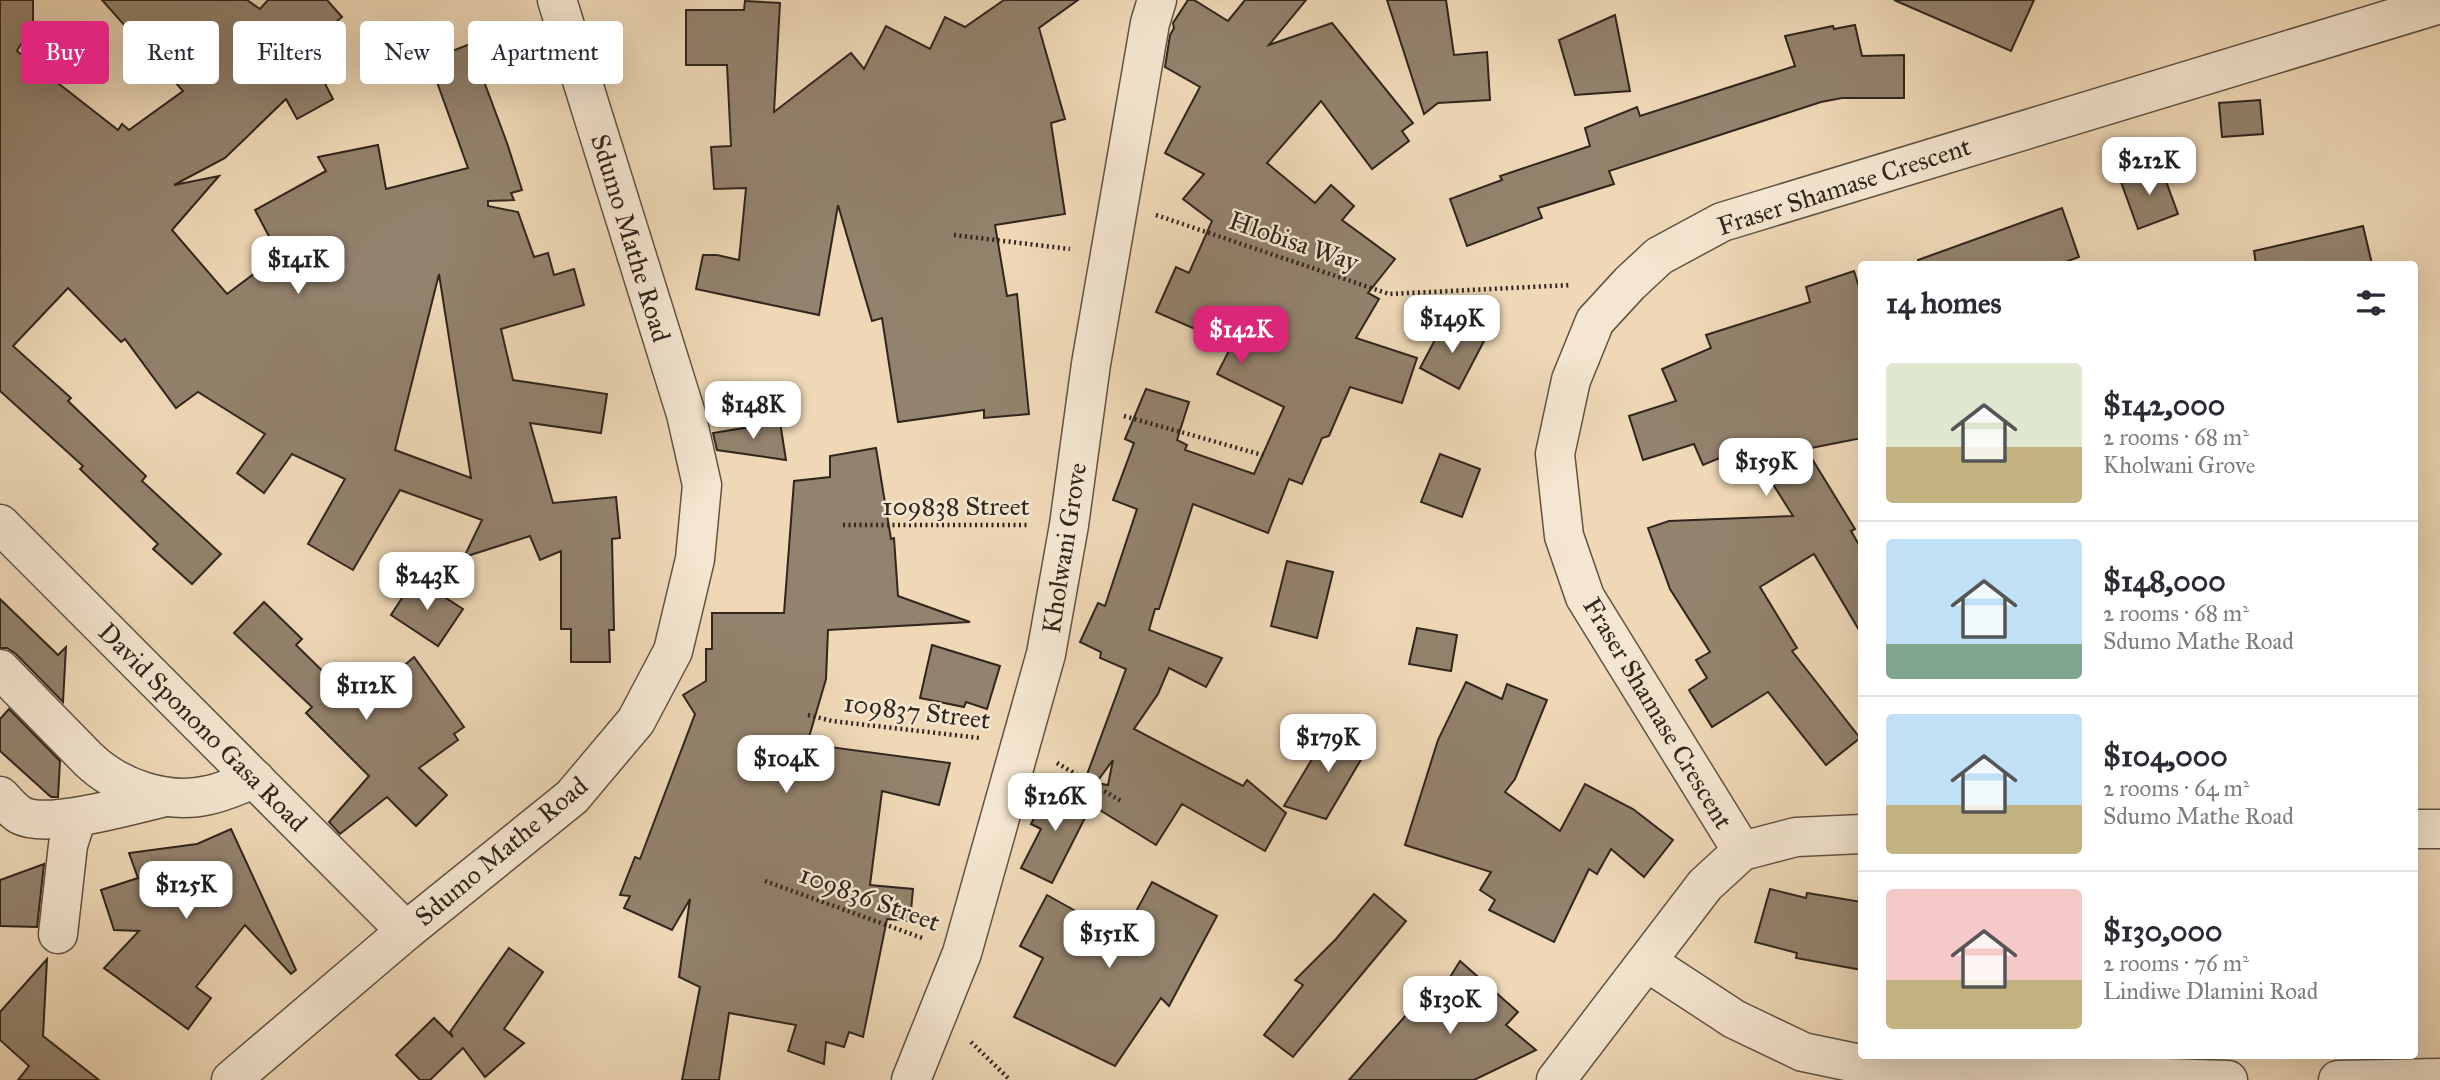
<!DOCTYPE html>
<html lang="en">
<head>
<meta charset="utf-8">
<style>
	body { margin:0; font-family:"IM FELL Great Primer",serif; background:#f2f2f3; color:#2b2b33; height:100vh; display:flex; flex-direction:column; font-size:26px; white-space:nowrap }
	* { box-sizing:border-box; margin:0 }
	p { font-size:23px; color:#7c7c81 }
	.icon { flex:none; width:38px; height:38px; fill:none; stroke:currentColor; stroke-width:2; stroke-linecap:round; stroke-linejoin:round }
	.map { position:relative; flex:1; overflow:hidden }
	.side { position:absolute; left:1858px; top:261px; width:560px; height:798px; display:flex; flex-direction:column; background:#fff; border-radius:7px; box-shadow:0 7px 28px #0002 }
	.side>* { flex:none }
	.top-card { position:absolute; left:21px; top:21px; width:665px; height:63px; display:flex; gap:14px }
	.price { position:absolute; translate:-50% -60px; padding:0 16px; border-radius:14px; background:#fff; color:#222; font-size:23px; line-height:46px; filter:drop-shadow(0 2px 4px #0008) }
	.price::after { content:''; position:absolute; left:50%; top:42px; width:21px; height:16px; margin-left:-10px; background:inherit; clip-path:polygon(0 0,100% 0,50% 100%) }
	.price.current { background:#db2777; color:#fff }
	ul { padding:0; list-style:none }
	li { display:flex; align-items:center; gap:21px; height:175px; padding:0 28px }
	li+li { border-top:2px solid #e1e1e2 }
	li span { display:grid; place-items:center; flex:none; width:196px; height:140px; border-radius:7px; color:#555 }
	li>.icon { margin-inline-start:auto }
	span .icon { width:84px; height:84px; fill:#fffc; stroke-width:1 }
	li b { font-size:30px }
	h2 { display:flex; justify-content:space-between; align-items:center; height:84px; padding:0 28px; font-size:30px }
	.tag { padding:0 24px; border-radius:7px; background:#fff; box-shadow:0 7px 28px #0002; font-size:24px; line-height:63px }
	.tag.current { background:#db2777; color:#fff }
	.map>svg:first-child { display:block }
	.building { fill:#93826d; stroke:#31251d; stroke-width:2; fill-rule:evenodd }
	.lines { fill:none; stroke-linecap:round; stroke-linejoin:round }
	.minor-casing { stroke:#605243; stroke-width:41 }
	.path { stroke:#31251d; stroke-width:4.5; stroke-dasharray:2 3.5; stroke-linecap:butt }
	.minor { stroke:#f4e6d0; stroke-width:38 }
	.labels { text-anchor:middle; stroke-width:5; stroke-linejoin:round; paint-order:stroke }
	.street-label { font-size:26px; fill:#31251d; stroke:#f4e6d0 }
</style>
</head>
<body>
<div class="map">
<svg width="2440" height="1080" viewBox="0 0 2440 1080">
	<rect width="100%" height="100%" fill="#eed8b6"/>
	<filter id="stains"><feTurbulence type="fractalNoise" baseFrequency=".00286" numOctaves="4"/><feColorMatrix values="0 0 0 0 .2 0 0 0 0 .09 0 0 0 0 .02 0 0 0 .5 -.17"/></filter>
	<radialGradient id="worn" r=".72"><stop offset=".6" stop-color="#630" stop-opacity="0"/><stop offset="1" stop-color="#630" stop-opacity=".3"/></radialGradient>
	<g class="building">
		<path d="M0,0H33V23L17,51L118,130L122,124L129,130L183,91L102,0H247L260,9L268,0H327L342,17L306,47L333,99L297,119L286,99L225,158L174,185L219,176L172,230L227,294L279,255L255,210L326,171L318,157L378,145L386,189L468,168L429,60L470,44L507,143L522,190L511,193L514,200L488,201V206L518,212L534,257L548,253L554,275L574,269L584,305L501,329L513,380L607,394L601,433L530,423L553,503L616,497L620,538L612,539L614,630H609L610,662H571V629H561V551L540,560L530,536L464,557L482,520L400,490L353,570L308,544L345,479L292,454L264,493L237,473L265,434L198,392L176,408L125,339L121,342L68,288L13,346L71,398L68,401L146,476L142,481L221,554L192,584L153,549L158,544L80,469L83,466L0,391ZM439,274L471,478L395,450Z"/>
		<path d="M1004,0H1078L1039,28L1065,119L1051,123L1065,214L995,225L1007,296L1017,294L1029,414L984,418V410L898,422L882,318L872,321L838,205L819,315L696,289L703,255H717L739,260L746,188L714,189L711,147L731,146L727,65H686V10H744L745,1L780,3L774,112L851,53L864,69L886,26L930,49L945,17L965,27Z"/>
		<path d="M1188,0H1194L1228,21L1245,0H1306L1269,45L1332,23L1413,123L1402,131L1409,141L1372,169L1321,101L1267,163L1315,203L1331,185L1354,206L1342,220L1395,259L1368,293L1379,299L1356,338L1417,358L1402,403L1350,387L1329,436L1322,438L1302,484L1289,479L1268,533L1193,504L1159,609H1155L1149,630L1222,658L1206,687L1169,668L1158,694L1134,729L1243,786L1247,780L1286,813L1265,851L1182,804L1156,845L1045,776L1089,782L1085,780L1126,669L1100,658L1101,652L1080,642L1098,603L1105,606L1137,509L1113,500L1134,443L1125,439L1146,389L1189,402L1177,440L1187,445L1185,450L1254,474L1284,407L1217,374L1232,345L1156,312L1176,267L1189,273L1212,221L1183,199L1204,174L1165,153L1200,87L1165,67L1170,35L1174,28L1173,23ZM1113,760L1108,785L1096,783Z"/>
		<path d="M1387,0H1446L1454,55L1487,52L1490,100L1438,103L1424,114Z"/>
		<path d="M1894,0H2034L2011,51Z"/>
		<path d="M1615,15L1630,91L1575,95L1559,40Z"/>
		<path d="M1855,25L1862,56L1904,55V98H1842L1821,102L1609,171L1614,184L1538,208L1542,218L1467,246L1450,199L1502,180L1500,176L1590,146L1585,128L1637,107L1640,116L1795,66L1785,36L1833,26L1834,29Z"/>
		<path d="M2260,100L2263,134L2222,137L2219,103Z"/>
		<path d="M2160,165L2178,214L2138,229L2120,179Z"/>
		<path d="M2062,208L2079,257L2060,264H1918V260Z"/>
		<path d="M2363,226L2372,264H2256L2254,251Z"/>
		<path d="M1854,271L1862,297V438L1806,449L1855,529L1851,531L1862,550V635L1814,554L1760,587L1797,648L1792,651L1860,738L1826,765L1768,692L1712,727L1689,690L1707,678L1696,660L1710,652L1670,589L1648,528L1669,521L1793,516L1759,462L1753,444L1703,465L1694,444L1643,460L1629,416L1676,401L1662,369L1711,348L1706,335L1810,302L1806,287Z"/>
		<path d="M1445,321L1484,341L1459,389L1420,368Z"/>
		<path d="M780,422L786,460L717,450L713,433Z"/>
		<path d="M876,448L891,539L894,538L898,596L970,622L828,630L826,679L807,744L950,763L939,805L882,791L870,885L913,889L910,921L887,919L863,1037L849,1032L844,1047L826,1042L824,1064L788,1051L796,1025L729,1013L719,1080H682L700,987L679,977L690,899L672,930L624,908L630,896L620,895L635,857L640,859L695,714L683,695L706,681V649H712V613H784L794,481L830,477V456Z"/>
		<path d="M1440,454L1480,469L1462,517L1421,502Z"/>
		<path d="M1287,561L1333,572L1317,638L1271,626Z"/>
		<path d="M415,578L463,609L438,646L391,615Z"/>
		<path d="M0,599L58,655L66,647L63,702L16,654L7,648H0Z"/>
		<path d="M264,602L302,639L296,645L358,706L414,657L464,727L454,734L458,740L419,768L447,795L416,826L387,797L340,834L329,822L369,776L306,713L312,707L234,633Z"/>
		<path d="M1417,628L1457,635L1451,671L1409,664Z"/>
		<path d="M932,645L1000,666L987,709L966,702L964,707L920,698Z"/>
		<path d="M1466,682L1502,699L1507,684L1547,700L1515,779L1505,792L1560,831L1585,784L1633,809L1673,840L1644,877L1611,849L1597,874L1589,869L1554,942L1489,910L1495,900L1480,890L1491,872L1405,845L1438,740Z"/>
		<path d="M9,709L60,761L58,797H51L0,751V719Z"/>
		<path d="M1333,724L1369,746L1326,819L1284,806Z"/>
		<path d="M1051,786L1091,806L1052,883L1021,868L1041,829L1031,824Z"/>
		<path d="M231,829L296,970L291,974L245,925L196,987L211,998L188,1029L104,968L139,931L114,930L101,890L138,878L129,853L197,844Z"/>
		<path d="M44,864L37,927L0,926V880Z"/>
		<path d="M1152,882L1217,916L1169,1006L1161,998L1115,1066L1014,1017L1043,958L1020,946L1047,895L1122,937Z"/>
		<path d="M1770,889L1806,898L1807,893L1862,902V970L1796,958L1797,953L1755,942Z"/>
		<path d="M1374,894L1406,921L1293,1057L1264,1035L1303,985L1295,980L1336,939Z"/>
		<path d="M509,948L543,972L504,1029L524,1043L485,1077L463,1048L430,1080H420L396,1055L434,1018L453,1037L450,1032Z"/>
		<path d="M47,959L43,1036L99,1080H18L29,1066L0,1040V1012Z"/>
		<path d="M1460,961L1518,1012L1506,1025L1536,1050L1474,1080H1349L1422,997L1432,1006Z"/>
	</g>
	<g class="lines">
		<g class="minor-casing">
			<g id="minor">
				<path d="M0,524L406,931"/>
				<path d="M0,669L88,759C118,788 167,805 209,795C224,792 240,784 255,779"/>
				<path d="M0,796C6,802 12,810 20,815C47,830 134,804 165,797"/>
				<path d="M2415,829H2440"/>
				<path d="M1742,851L1585,597L1564,536L1555,454L1571,380L1595,321L1630,283L1659,256L1722,222L2440,4"/>
				<path d="M58,934L68,845L77,817"/>
				<path d="M1647,962L1734,1019L1803,1052L1885,1069L2228,1080"/>
				<path d="M231,1080L406,931L572,797L636,721L673,651L695,559L702,485L686,414L557,0"/>
				<path d="M911,1080L962,953L1046,654L1069,525L1091,364L1150,23L1157,0"/>
				<path d="M1556,1080L1705,885L1742,851L1796,837L1862,834"/>
				<path d="M2338,1080L2440,1078"/>
			</g>
		</g>
		<g class="path">
			<path d="M1156,215L1389,294L1571,285"/>
			<path d="M954,235L1070,249"/>
			<path d="M1124,416L1266,456"/>
			<path d="M843,525H1030"/>
			<path d="M808,715L832,721L980,738"/>
			<path d="M1057,763L1121,801"/>
			<path d="M765,881L925,939"/>
			<path d="M971,1042L1010,1080"/>
		</g>
		<use href="#minor" class="minor"/>
	</g>
	<g class="labels">
		<g class="street-label">
			<text transform="translate(1844 186) rotate(-18)" y="9">Fraser Shamase Crescent</text>
			<text transform="translate(631 238) rotate(73)" y="9">Sdumo Mathe Road</text>
			<text transform="translate(1294 241) rotate(19)" y="9">Hlobisa Way</text>
			<text x="956" y="515">109838 Street</text>
			<text transform="translate(1064 548) rotate(-81)" y="9">Kholwani Grove</text>
			<text transform="translate(917 711) rotate(7)" y="9">109837 Street</text>
			<text transform="translate(1658 713) rotate(59)" y="9">Fraser Shamase Crescent</text>
			<text transform="translate(203 727) rotate(45)" y="9">David Sponono Gasa Road</text>
			<text transform="translate(501 851) rotate(-40)" y="9">Sdumo Mathe Road</text>
			<text transform="translate(870 898) rotate(20)" y="9">109836 Street</text>
		</g>
	</g>
	<rect width="100%" height="100%" filter="url(#stains)"/>
	<rect width="100%" height="100%" fill="url(#worn)"/>
</svg>
<b class="price" style="left:2149px;top:197px">$212K</b>
<b class="price" style="left:298px;top:296px">$141K</b>
<b class="price" style="left:1452px;top:355px">$149K</b>
<b class="price current" style="left:1241px;top:366px">$142K</b>
<b class="price" style="left:753px;top:441px">$148K</b>
<b class="price" style="left:1766px;top:498px">$159K</b>
<b class="price" style="left:427px;top:612px">$243K</b>
<b class="price" style="left:366px;top:722px">$112K</b>
<b class="price" style="left:1328px;top:774px">$179K</b>
<b class="price" style="left:786px;top:795px">$104K</b>
<b class="price" style="left:1055px;top:833px">$126K</b>
<b class="price" style="left:186px;top:921px">$125K</b>
<b class="price" style="left:1109px;top:970px">$151K</b>
<b class="price" style="left:1450px;top:1036px">$130K</b>
<div class="top-card">
<a class="tag current">Buy</a>
<a class="tag">Rent</a>
<a class="tag">Filters</a>
<a class="tag">New</a>
<a class="tag">Apartment</a>
</div>
<section class="side">
<h2>14 homes<svg class="icon" aria-label="filters" viewBox="0 0 24 24"><path d="M4 7h16M4 17h16"/><circle cx="9" cy="7" r="2"/><circle cx="15" cy="17" r="2"/></svg></h2>
<ul>
<li><span style="background:linear-gradient(#dfe7d0 60%,#c2b280 0)"><svg class="icon" aria-label="home" viewBox="0 0 24 24"><path d="M3 11l9-7 9 7M6 9v11h12V9"/></svg></span><div><b>$142,000</b><p>2 rooms · 68 m²</p><p>Kholwani Grove</p></div></li>
<li><span style="background:linear-gradient(#bfe0f5 75%,#7fa58c 0)"><svg class="icon" aria-label="home" viewBox="0 0 24 24"><path d="M3 11l9-7 9 7M6 9v11h12V9"/></svg></span><div><b>$148,000</b><p>2 rooms · 68 m²</p><p>Sdumo Mathe Road</p></div></li>
<li><span style="background:linear-gradient(#bfe0f5 65%,#c2b280 0)"><svg class="icon" aria-label="home" viewBox="0 0 24 24"><path d="M3 11l9-7 9 7M6 9v11h12V9"/></svg></span><div><b>$104,000</b><p>2 rooms · 64 m²</p><p>Sdumo Mathe Road</p></div></li>
<li><span style="background:linear-gradient(#f6c9c9 65%,#c2b280 0)"><svg class="icon" aria-label="home" viewBox="0 0 24 24"><path d="M3 11l9-7 9 7M6 9v11h12V9"/></svg></span><div><b>$130,000</b><p>2 rooms · 76 m²</p><p>Lindiwe Dlamini Road</p></div></li>
</ul>
</section>
</div>
</body>
</html>
